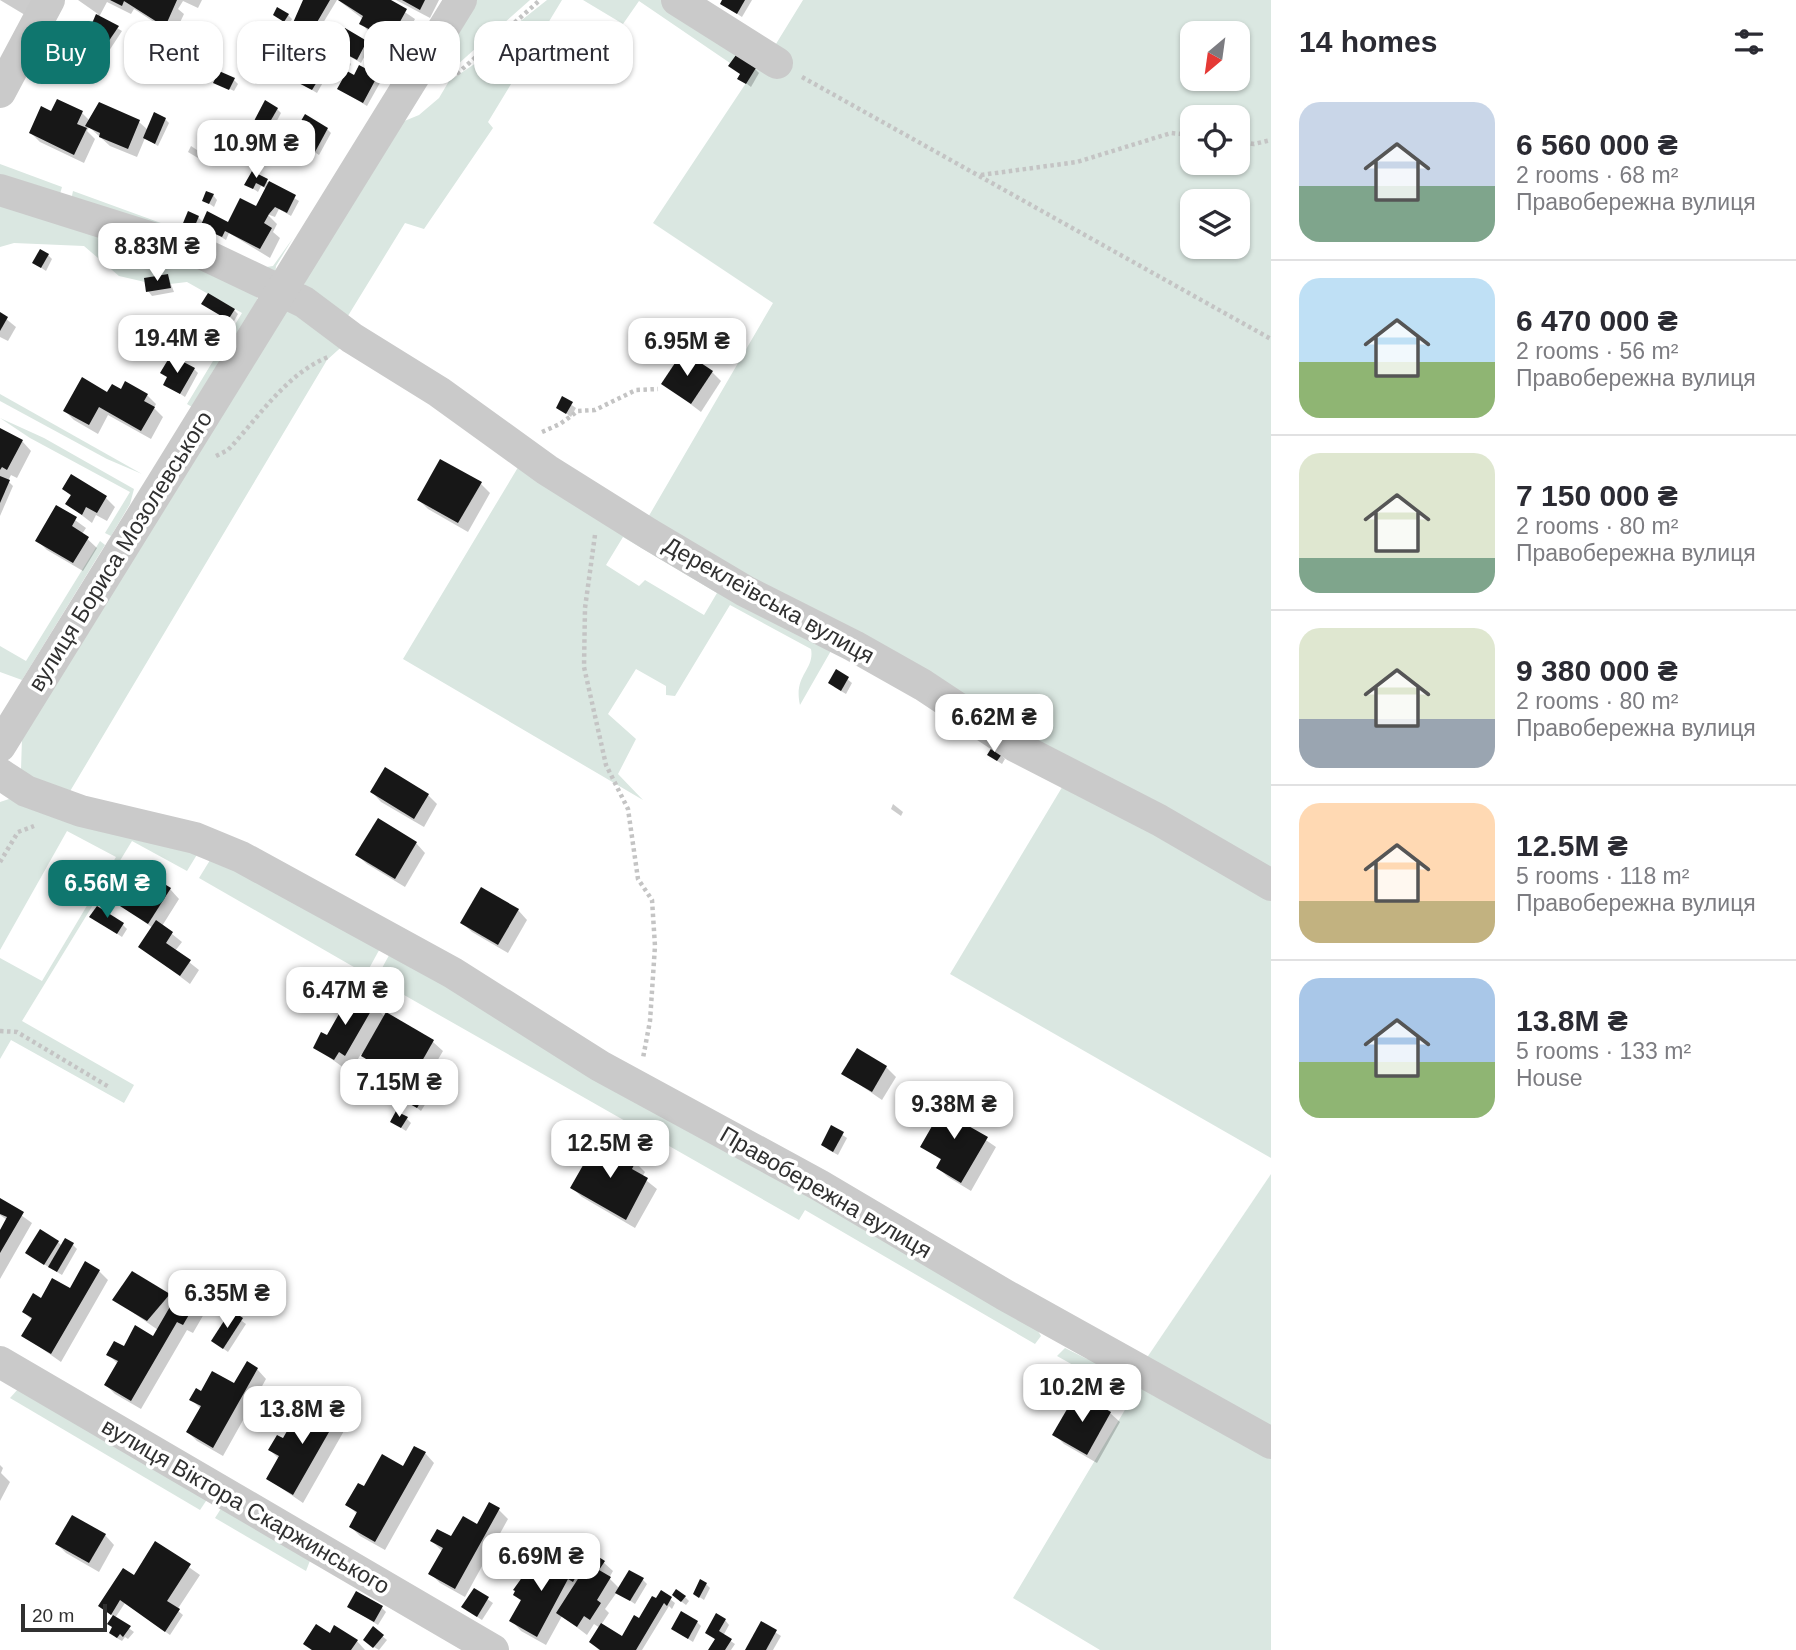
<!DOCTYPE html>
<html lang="en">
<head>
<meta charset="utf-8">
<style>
	body { margin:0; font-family:Helvetica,sans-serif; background:#f2f2f3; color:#2b2b33; height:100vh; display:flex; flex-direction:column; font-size:26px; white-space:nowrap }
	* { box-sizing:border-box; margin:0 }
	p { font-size:23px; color:#7c7c81 }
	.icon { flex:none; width:38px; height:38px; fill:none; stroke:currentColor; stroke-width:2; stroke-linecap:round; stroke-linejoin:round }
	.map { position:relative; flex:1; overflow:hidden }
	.drawer { display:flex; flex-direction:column; background:#fff; width:525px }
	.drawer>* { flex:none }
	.hud { position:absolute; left:21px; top:21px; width:665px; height:63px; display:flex; gap:14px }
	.needle { width:46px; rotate:209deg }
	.controls { position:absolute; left:1180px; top:21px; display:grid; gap:14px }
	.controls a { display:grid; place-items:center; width:70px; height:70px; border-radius:14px; background:#fff; box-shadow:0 2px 5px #0004; font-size:35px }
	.scale { position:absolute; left:21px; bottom:18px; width:86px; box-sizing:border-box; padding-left:7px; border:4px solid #303030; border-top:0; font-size:19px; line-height:24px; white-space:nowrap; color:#303030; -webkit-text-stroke:5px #fff; paint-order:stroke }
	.price { position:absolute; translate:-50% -60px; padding:0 16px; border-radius:14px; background:#fff; color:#222; font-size:23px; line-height:46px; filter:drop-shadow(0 2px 4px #0008) }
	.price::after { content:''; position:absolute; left:50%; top:42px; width:21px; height:16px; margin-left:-10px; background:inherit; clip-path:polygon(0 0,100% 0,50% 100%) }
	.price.selected { background:#0f766e; color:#fff }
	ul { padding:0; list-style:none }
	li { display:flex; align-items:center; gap:21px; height:175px; padding:0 28px }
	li+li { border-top:2px solid #e1e1e2 }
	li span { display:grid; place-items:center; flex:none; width:196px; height:140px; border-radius:21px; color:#555 }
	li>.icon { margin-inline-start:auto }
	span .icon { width:84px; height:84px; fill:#fffc; stroke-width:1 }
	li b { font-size:30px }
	h2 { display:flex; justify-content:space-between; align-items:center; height:84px; padding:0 28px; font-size:30px }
	.tag { padding:0 24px; border-radius:21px; background:#fff; box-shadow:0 2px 5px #0004; font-size:24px; line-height:63px }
	.tag.selected { background:#0f766e; color:#fff }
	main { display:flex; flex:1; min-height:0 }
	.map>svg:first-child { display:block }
	.green { fill:#dae7e1; fill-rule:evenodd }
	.shadow { fill:#0003 }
	.building { fill:#171717 }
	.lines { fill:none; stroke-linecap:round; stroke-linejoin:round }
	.path { stroke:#c4c4c4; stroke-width:4.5; stroke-dasharray:3.5 3.5; stroke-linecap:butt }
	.minor { stroke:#cacaca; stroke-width:32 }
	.labels { text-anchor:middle; stroke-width:7; stroke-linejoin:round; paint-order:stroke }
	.street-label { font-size:23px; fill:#303030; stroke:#fff }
</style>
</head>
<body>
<main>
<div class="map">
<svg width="1271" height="1650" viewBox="0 0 1271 1650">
	<rect width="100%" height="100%" fill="#fff"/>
	<g class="green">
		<path d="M477,0H530L457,65L449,63L450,44Z"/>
		<path d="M547,0H562L488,122L493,128L424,229L405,223L343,324L307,297L304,282L402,122L419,115L439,98L449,81L479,61L503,35Z"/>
		<path d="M583,0H664L771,52L803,0H1271V881L643,526L773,303L653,223L756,68L736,55L730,63L639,1L623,24ZM1192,33H1237V79H1192ZM1192,117H1237V163H1192ZM1192,201H1237V247H1192Z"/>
		<path d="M0,164L62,187L58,201L0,182Z"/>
		<path d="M73,191L191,234L260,268L273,266L293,238L276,266L275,275L70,205Z"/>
		<path d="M0,199L176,251L256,291L258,301L192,407L187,404L242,313L187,282L170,284L168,274L145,278V282L119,276L84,246L14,243L0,247Z"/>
		<path d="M286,308L348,341L327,360L66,798L21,770L22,738Z"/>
		<path d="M0,394L142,474L107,459L0,401Z"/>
		<path d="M0,418L44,438L134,489L130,504L111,536L105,533L130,492L30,438Z"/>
		<path d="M523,459L836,642L800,705C793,675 815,670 811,649L730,605L675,696L666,695V686L636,669L608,714L636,739L618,774L643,800L403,659ZM623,537L717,593L704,615L645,580L639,586L606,565Z"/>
		<path d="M100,541L105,545L22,680L0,672V646L26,661Z"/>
		<path d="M1067,779L1271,891V1158L950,974Z"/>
		<path d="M9,799L28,801L201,848L187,871L132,841L22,1021L134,1085L124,1103L11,1040L0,1059V958L42,981L116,857L67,831L0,950V802Z"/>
		<path d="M215,852L383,943L366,974L199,878Z"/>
		<path d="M393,948L1032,1321L1041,1336L1035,1344L805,1210L799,1220L376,979Z"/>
		<path d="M1271,1174V1437L1142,1365Z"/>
		<path d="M1065,1348L1087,1359L1097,1352L1271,1449V1650H1100L1013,1598L1132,1398L1057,1356Z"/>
		<path d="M19,1388L208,1498L200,1510L10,1398Z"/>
		<path d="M222,1507L311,1558L306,1571L215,1518Z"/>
	</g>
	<g class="shadow">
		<path d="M0,0H33L25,15Z"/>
		<path d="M78,0H202L198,8L183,1L178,9L184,14L174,35L134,9L131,14L107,2L99,17L122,31L107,54L86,41L98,14Z"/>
		<path d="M306,0H337L320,28L341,39L366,42L370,46L361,63L294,24Z"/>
		<path d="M338,0H387L415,19L400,48L370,33L361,23L363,19Z"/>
		<path d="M396,0H439L430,18Z"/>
		<path d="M724,0H752L742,17L722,4Z"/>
		<path d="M275,15H288L292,19L289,25Z"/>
		<path d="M301,45L347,60L351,64L347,73L354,77H377L381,81L367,106L339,89L344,79L287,47Z"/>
		<path d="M185,66L195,74L193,78L183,70Z"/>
		<path d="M755,69L759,73L751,87L739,78Z"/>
		<path d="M322,73L326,77L317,93L287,75Z"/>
		<path d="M234,80L238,84L234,91L218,83Z"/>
		<path d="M277,109L281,113L272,130L256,120Z"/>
		<path d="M82,113L90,121L139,122L148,130L165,119L169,123L158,146L145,138L137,157L110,146L89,127L87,131L95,139L84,163L40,142L31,133L52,114Z"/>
		<path d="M327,129L331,133L319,155L293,138Z"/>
		<path d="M191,146L200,152L198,158L188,152Z"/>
		<path d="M266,181L299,201L291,216L279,209L275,217L267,214L277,224L273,232L280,238L270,258L229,233L226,240L201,225L196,236L183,227L198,217L204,223H226L263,212L267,189L261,186L258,192L246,184Z"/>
		<path d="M213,195L217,200L214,207L204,200Z"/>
		<path d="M48,255L52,259L46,271L34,263Z"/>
		<path d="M168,276L174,292L152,296L148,291Z"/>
		<path d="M203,304L234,310L238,314L233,323Z"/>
		<path d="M0,314L16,327L8,341L0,337Z"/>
		<path d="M194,369L198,373L185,397L165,384L169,378L162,373Z"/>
		<path d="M712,372L721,381L701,412L664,384Z"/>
		<path d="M122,391L147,395L156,404L154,408L163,417L151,439L108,415L98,434L74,420L65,411Z"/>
		<path d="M563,399L576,408L571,417L558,407Z"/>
		<path d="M0,430L22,441L31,451L17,478L11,475L8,481L13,486L0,516Z"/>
		<path d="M481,484L490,493L468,532L428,509L419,500Z"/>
		<path d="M64,489L106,498L115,507L107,521L96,515L92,523L67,504L72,497Z"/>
		<path d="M57,507L86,528L82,534L97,548L83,571L47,550L37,540Z"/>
		<path d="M837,671L852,683L846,694L834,687Z"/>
		<path d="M1001,755L1005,759L1002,764L994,759Z"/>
		<path d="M372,792L428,795L437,804L424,827L381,802Z"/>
		<path d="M893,804L903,812L901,816L891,809Z"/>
		<path d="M416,843L425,853L405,887L367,864L357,855Z"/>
		<path d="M170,889L179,899L162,926L182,942L175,951L199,970L190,984L141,947L153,928L112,899Z"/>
		<path d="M518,910L527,920L508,953L472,932L462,923Z"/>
		<path d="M92,917L123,925L127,929L122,937Z"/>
		<path d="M374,1006L385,1017L386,1014L433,1042L443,1051L419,1092L372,1065L361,1054L355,1064L349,1060L344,1068L315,1047Z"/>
		<path d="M886,1067L896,1077L882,1100L844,1074Z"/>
		<path d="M422,1099L426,1103L421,1111L411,1103Z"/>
		<path d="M966,1104L970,1108L961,1123L996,1147L971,1191L948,1177L938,1168L943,1161L922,1147Z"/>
		<path d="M407,1119L411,1123L406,1131L392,1122Z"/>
		<path d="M832,1128L847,1138L838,1155L827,1149Z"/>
		<path d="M635,1162L645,1172L642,1177L657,1189L635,1228L582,1197L572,1188Z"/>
		<path d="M0,1200L32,1223L0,1279V1230L7,1220L0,1215Z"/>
		<path d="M58,1242L62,1246L73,1245L77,1249L62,1275L32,1257Z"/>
		<path d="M99,1271L108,1280L61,1362L24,1336L33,1321L24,1312L41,1300L70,1290Z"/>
		<path d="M203,1291L212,1300L193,1333L187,1330L141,1409L115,1394L106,1385L118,1364L108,1354L153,1338L158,1330L115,1300L168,1295L175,1301Z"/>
		<path d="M231,1313L246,1324L228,1352L213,1341Z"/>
		<path d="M257,1369L266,1379L223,1456L197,1441L188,1432L201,1409L191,1399L202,1393L235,1385Z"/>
		<path d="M328,1397L353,1415L303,1503L268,1479L279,1459L270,1450L309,1429Z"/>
		<path d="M1110,1413L1120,1422L1097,1463L1064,1444L1055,1435Z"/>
		<path d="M425,1453L434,1463L385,1550L360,1536L351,1527L358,1515L348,1505L365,1488Z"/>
		<path d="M0,1465L3,1468L1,1473L10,1482L0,1501Z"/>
		<path d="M499,1510L508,1519L465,1597L440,1583L431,1574L443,1552L432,1541L452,1539L477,1526Z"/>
		<path d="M105,1535L114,1545L99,1572L66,1553L57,1544Z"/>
		<path d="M156,1544L200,1575L177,1610L183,1615L170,1635L125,1603L115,1618L134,1632L128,1639L125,1637L122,1641L115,1637L114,1617L105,1610L134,1578Z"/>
		<path d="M603,1562L613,1571L609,1578L620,1589L643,1580L647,1584L635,1604L617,1592L605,1609L609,1613L601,1625L622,1638L662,1593L675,1603L672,1609L669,1606L642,1650H599L591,1642L600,1628L594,1624L587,1635L562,1616L546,1645L521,1631L512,1621L522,1602L515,1595L552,1569L579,1570L583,1575Z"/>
		<path d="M706,1584L710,1588L704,1600L695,1594Z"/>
		<path d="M474,1590L493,1603L482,1620L468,1611Z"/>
		<path d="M685,1597L689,1601L686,1605L678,1599Z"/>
		<path d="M349,1607L382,1608L386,1612L378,1625Z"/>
		<path d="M725,1620L729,1625L723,1636L735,1644L731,1650H710L716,1640L707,1632Z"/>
		<path d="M697,1622L701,1626L693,1642L673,1629Z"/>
		<path d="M761,1623L781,1636L773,1650H747Z"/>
		<path d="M330,1636L357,1641L365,1650H311L306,1644Z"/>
		<path d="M382,1636L387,1640L379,1650L369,1644Z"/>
	</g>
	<g class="building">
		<path d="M110,0H177L165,27L124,1L122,6Z"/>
		<path d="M303,0H330L316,24L340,37L345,28L367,41L357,60L342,52L347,42L345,41L339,51L292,25Z"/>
		<path d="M338,0H391L407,9L390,40L359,24L363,16Z"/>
		<path d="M402,0H425L420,10Z"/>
		<path d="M722,0H745L737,14L720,4Z"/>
		<path d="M277,7L289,14L284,22L273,15Z"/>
		<path d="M96,14L119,26L102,51L84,42Z"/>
		<path d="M303,36L348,59L339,76L285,48L290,38L300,43Z"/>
		<path d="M736,55L756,68L746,84L737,79L740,74L728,66Z"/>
		<path d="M295,57L323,72L312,90L285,76Z"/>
		<path d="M359,65L378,75L363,103L337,89L347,71L354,75Z"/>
		<path d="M219,71L235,78L229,90L213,83Z"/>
		<path d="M57,99L83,111L77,124L87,128L74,155L29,133L41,106L51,111Z"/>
		<path d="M265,100L278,108L267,127L254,121Z"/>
		<path d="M99,102L140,120L128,149L99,137L100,133L85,126Z"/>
		<path d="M154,112L166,118L155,144L143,138Z"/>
		<path d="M305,114L328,128L315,152L291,138Z"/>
		<path d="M252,171L268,179L264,187L256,183L253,189L244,185Z"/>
		<path d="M269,181L296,195L287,213L275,207L269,214L264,223L272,228L260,249L225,231L222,237L200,227L207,211L228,222L240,198L256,206Z"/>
		<path d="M206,191L214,194L209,204L202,201Z"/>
		<path d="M188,211L199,216L192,233L181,228Z"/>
		<path d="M40,249L49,254L41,268L32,263Z"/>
		<path d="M168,274L171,288L146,292L144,278Z"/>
		<path d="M208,293L235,309L228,320L201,304Z"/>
		<path d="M0,312L8,317L0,331Z"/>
		<path d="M683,351L713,371L691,404L661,384Z"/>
		<path d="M169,358L176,363L178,359L195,368L180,394L163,385L167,377L160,373Z"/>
		<path d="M82,377L107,392L112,384L121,389L125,381L148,394L144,401L155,407L141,431L99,407L89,425L63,411Z"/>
		<path d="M562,396L573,402L566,414L556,408Z"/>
		<path d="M0,428L23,440L7,470L2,467L0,470Z"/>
		<path d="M440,459L482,482L458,523L417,500Z"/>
		<path d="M71,474L107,496L97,513L86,507L82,515L65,504L71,495L62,489Z"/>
		<path d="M0,476L10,480L0,503Z"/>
		<path d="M56,505L77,517L72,526L89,537L73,563L35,541Z"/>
		<path d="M836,669L849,677L841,691L828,683Z"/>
		<path d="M992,747L1002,754L997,761L987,755Z"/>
		<path d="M385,767L429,794L414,819L370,792Z"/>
		<path d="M378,818L417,842L395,879L355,855Z"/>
		<path d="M132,864L171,888L148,924L109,899Z"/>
		<path d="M481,887L519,909L498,945L460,923Z"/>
		<path d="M97,906L124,923L117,934L89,917Z"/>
		<path d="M156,920L173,932L166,943L191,960L180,976L138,947Z"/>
		<path d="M352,991L375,1004L345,1056L339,1052L334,1060L313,1048L321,1032L327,1035Z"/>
		<path d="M386,1012L434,1040L409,1084L361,1056Z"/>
		<path d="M857,1048L887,1066L872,1092L841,1074Z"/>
		<path d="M414,1093L423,1098L417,1108L408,1103Z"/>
		<path d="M951,1093L967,1103L958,1120L988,1137L961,1183L936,1168L941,1159L920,1147Z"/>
		<path d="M396,1111L408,1117L401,1128L390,1122Z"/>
		<path d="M831,1125L844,1132L833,1152L821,1145Z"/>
		<path d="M598,1139L636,1161L632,1169L648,1178L626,1220L570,1188Z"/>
		<path d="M0,1198L24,1212L0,1253V1230L7,1217L0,1214Z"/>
		<path d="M40,1229L59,1241L44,1265L25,1253Z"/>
		<path d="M65,1238L74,1243L57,1272L48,1267Z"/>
		<path d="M85,1261L100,1270L51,1354L21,1336L32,1318L22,1312L33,1293L41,1298L52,1278L70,1288Z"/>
		<path d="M132,1271L170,1294L147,1321L112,1300Z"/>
		<path d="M186,1279L204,1289L183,1325L177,1322L131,1401L104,1385L118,1361L106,1355L114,1341L124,1346L135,1325L153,1336Z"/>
		<path d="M231,1310L243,1318L223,1349L211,1341Z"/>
		<path d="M247,1361L258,1368L213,1448L186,1432L201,1406L189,1400L196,1388L201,1391L212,1371L234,1383Z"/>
		<path d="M1077,1392L1111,1412L1087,1455L1052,1435Z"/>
		<path d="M327,1395L345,1404L293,1495L266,1479L279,1456L268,1450L277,1435L283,1438L294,1419L309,1427Z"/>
		<path d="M414,1446L426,1452L375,1542L349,1527L357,1512L345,1505L358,1483L364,1486L382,1454L403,1466Z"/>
		<path d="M489,1502L500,1508L455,1589L428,1574L443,1548L430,1541L437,1529L451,1536L463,1516L477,1524Z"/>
		<path d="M72,1515L106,1534L89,1563L55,1544Z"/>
		<path d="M155,1541L191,1564L167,1601L180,1609L165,1632L120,1600L111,1615L98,1606L123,1568L134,1575Z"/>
		<path d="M594,1554L605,1561L599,1570L611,1577L597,1600L601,1603L590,1620L584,1616L577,1627L556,1613Z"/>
		<path d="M557,1556L580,1569L573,1582L568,1579L537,1637L509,1621L521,1600L513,1595L515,1591L513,1590L531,1565L535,1567L539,1560L551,1566Z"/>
		<path d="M629,1570L644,1578L630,1601L615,1593Z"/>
		<path d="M700,1579L707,1583L699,1598L693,1594Z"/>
		<path d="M474,1588L489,1597L477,1617L461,1607Z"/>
		<path d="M676,1589L686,1596L681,1602L672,1595Z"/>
		<path d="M661,1590L672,1597L667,1606L664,1603L636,1650H600L589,1642L601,1623L622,1636L634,1615L639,1618L652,1596L656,1598Z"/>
		<path d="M356,1591L383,1606L374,1622L347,1607Z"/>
		<path d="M681,1611L698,1621L688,1639L671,1629Z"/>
		<path d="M716,1613L726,1619L719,1631L732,1639L725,1650H708L715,1639L705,1633Z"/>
		<path d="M113,1615L131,1626L123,1637L120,1634L117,1638L109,1633L112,1627L107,1624Z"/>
		<path d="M761,1621L777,1630L766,1650H745Z"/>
		<path d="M316,1624L330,1633L334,1625L358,1640L351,1650H312L303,1644Z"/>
		<path d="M373,1626L384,1635L373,1648L363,1640Z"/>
	</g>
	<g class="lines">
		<g class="path">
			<path d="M450,75L458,73L540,0"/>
			<path d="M802,77L1271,339"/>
			<path d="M1237,141L1254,144L1271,140"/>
			<path d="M981,175L1077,162L1171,133L1192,135"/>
			<path d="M542,432L560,424L578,411L595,410L636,390L658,389"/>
			<path d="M216,456L228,450C259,417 286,374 328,357"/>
			<path d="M595,535L585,608L584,667L606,765L628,809L638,879L652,900L655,946L650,1021L643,1058"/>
			<path d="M0,862L18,832L34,826"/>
			<path d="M0,1031L17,1032L109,1087"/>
		</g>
		<g class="minor">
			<path d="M677,0L777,63"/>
			<path d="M0,92L49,0"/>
			<path d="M0,190L203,254L304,302L352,338L439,392L547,470L649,534L745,591L854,646L923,685L1015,746L1159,820L1271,885"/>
			<path d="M0,746L461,0"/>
			<path d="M0,774L26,791L81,811L195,838L241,857L453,973L600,1066L819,1185L1005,1295L1271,1443"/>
			<path d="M0,1362L493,1650"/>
		</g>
	</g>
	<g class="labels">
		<g class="street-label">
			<text transform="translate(120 551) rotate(-58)" y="8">вулиця Бориса Мозолевського</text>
			<text transform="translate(769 600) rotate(29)" y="8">Дереклеївська вулиця</text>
			<text transform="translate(826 1192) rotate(30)" y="8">Правобережна вулиця</text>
			<text transform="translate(246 1506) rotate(30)" y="8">вулиця Віктора Скаржинського</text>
		</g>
	</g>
</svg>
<div class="controls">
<a><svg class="needle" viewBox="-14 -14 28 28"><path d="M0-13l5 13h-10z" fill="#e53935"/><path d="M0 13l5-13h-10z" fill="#7c7c81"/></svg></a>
<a><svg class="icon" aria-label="locate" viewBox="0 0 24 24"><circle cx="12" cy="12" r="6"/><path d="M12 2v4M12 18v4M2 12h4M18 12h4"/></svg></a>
<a><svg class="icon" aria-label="layers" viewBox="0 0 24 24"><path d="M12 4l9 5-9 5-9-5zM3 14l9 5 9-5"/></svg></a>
</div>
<div class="scale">20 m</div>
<b class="price" style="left:256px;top:180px">10.9M ₴</b>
<b class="price" style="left:157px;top:283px">8.83M ₴</b>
<b class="price" style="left:177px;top:375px">19.4M ₴</b>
<b class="price" style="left:687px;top:378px">6.95M ₴</b>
<b class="price" style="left:994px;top:754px">6.62M ₴</b>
<b class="price selected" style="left:107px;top:920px">6.56M ₴</b>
<b class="price" style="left:345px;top:1027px">6.47M ₴</b>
<b class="price" style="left:399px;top:1119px">7.15M ₴</b>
<b class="price" style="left:954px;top:1141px">9.38M ₴</b>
<b class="price" style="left:610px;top:1180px">12.5M ₴</b>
<b class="price" style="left:227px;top:1330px">6.35M ₴</b>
<b class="price" style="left:1082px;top:1424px">10.2M ₴</b>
<b class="price" style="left:302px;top:1446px">13.8M ₴</b>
<b class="price" style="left:541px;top:1593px">6.69M ₴</b>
<div class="hud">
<a class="tag selected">Buy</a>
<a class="tag">Rent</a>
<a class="tag">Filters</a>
<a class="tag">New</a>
<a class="tag">Apartment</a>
</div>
</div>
<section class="drawer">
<h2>14 homes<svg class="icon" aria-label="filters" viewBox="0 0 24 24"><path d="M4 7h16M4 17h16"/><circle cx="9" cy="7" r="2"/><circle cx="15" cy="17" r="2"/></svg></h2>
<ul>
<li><span style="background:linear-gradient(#c9d6e8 60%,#7fa58c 0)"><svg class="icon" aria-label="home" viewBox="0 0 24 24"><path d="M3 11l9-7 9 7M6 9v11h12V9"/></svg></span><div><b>6 560 000 ₴</b><p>2 rooms · 68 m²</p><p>Правобережна вулиця</p></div></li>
<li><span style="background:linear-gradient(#bfe0f5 60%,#8fb573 0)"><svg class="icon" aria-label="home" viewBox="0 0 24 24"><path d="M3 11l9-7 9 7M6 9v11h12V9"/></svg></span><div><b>6 470 000 ₴</b><p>2 rooms · 56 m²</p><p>Правобережна вулиця</p></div></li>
<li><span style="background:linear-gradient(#dfe7d0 75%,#7fa58c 0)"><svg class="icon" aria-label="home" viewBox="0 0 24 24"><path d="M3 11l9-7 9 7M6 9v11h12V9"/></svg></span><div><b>7 150 000 ₴</b><p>2 rooms · 80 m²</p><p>Правобережна вулиця</p></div></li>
<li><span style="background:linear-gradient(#dfe7d0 65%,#9aa5b1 0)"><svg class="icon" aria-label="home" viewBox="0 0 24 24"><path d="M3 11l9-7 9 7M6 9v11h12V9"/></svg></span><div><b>9 380 000 ₴</b><p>2 rooms · 80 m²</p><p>Правобережна вулиця</p></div></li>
<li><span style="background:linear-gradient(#ffd9b3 70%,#c2b280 0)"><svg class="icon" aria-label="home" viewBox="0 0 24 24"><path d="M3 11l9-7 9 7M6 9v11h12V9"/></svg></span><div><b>12.5M ₴</b><p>5 rooms · 118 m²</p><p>Правобережна вулиця</p></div></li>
<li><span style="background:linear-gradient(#a9c7e8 60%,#8fb573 0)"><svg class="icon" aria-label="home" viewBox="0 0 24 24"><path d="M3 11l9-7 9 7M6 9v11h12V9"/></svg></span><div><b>13.8M ₴</b><p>5 rooms · 133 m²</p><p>House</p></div></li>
</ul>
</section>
</main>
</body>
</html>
